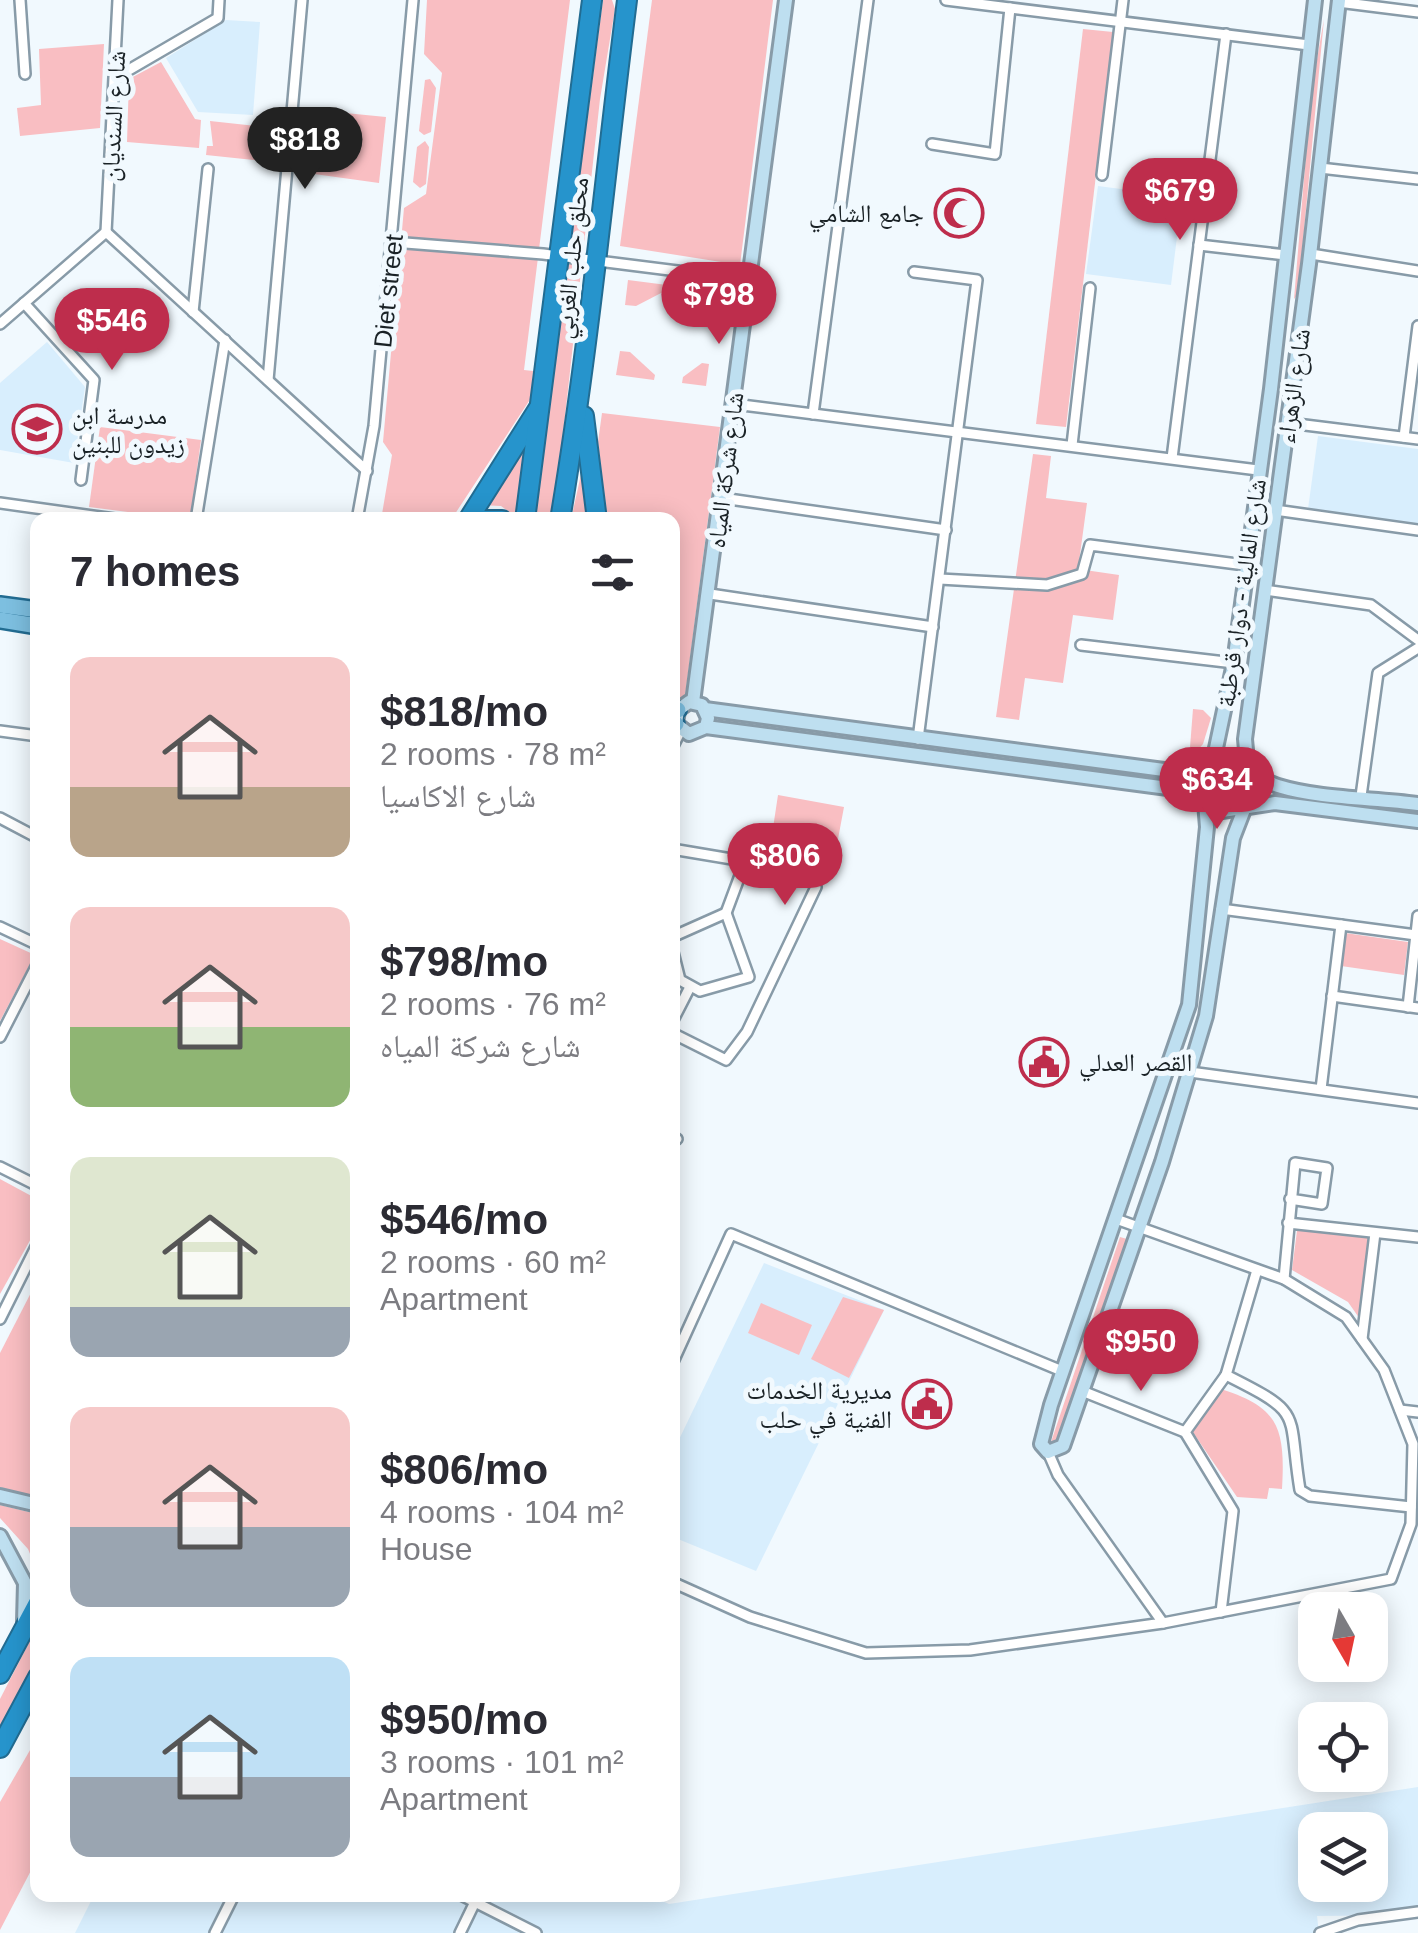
<!DOCTYPE html>
<html lang="en">
<head>
<meta charset="utf-8">
<style>
	body { margin:0; font-family:Arial,"Noto Naskh Arabic",sans-serif; background:#f2f2f3; color:#2b2b33; height:100vh; display:flex; flex-direction:column; font-size:38px; white-space:nowrap }
	* { box-sizing:border-box; margin:0 }
	p { font-size:32px; color:#7c7c81 }
	.icon { flex:none; width:55px; height:55px; fill:none; stroke:currentColor; stroke-width:2; stroke-linecap:round; stroke-linejoin:round }
	.map { position:relative; flex:1; overflow:hidden }
	.side { position:absolute; left:30px; top:512px; width:650px; height:1390px; display:flex; flex-direction:column; background:#fff; border-radius:20px; box-shadow:0 5px 25px #0003 }
	.side>* { flex:none }
	.needle { width:65px; rotate:171deg }
	.buttons { position:absolute; left:1298px; top:1592px; display:grid; gap:20px }
	.buttons a { display:grid; place-items:center; width:90px; height:90px; border-radius:20px; background:#fff; box-shadow:0 5px 25px #0003; font-size:50px }
	.price { position:absolute; translate:-50% -85px; padding:0 22px; border-radius:35px; background:#be2d4c; color:#fff; font-size:32px; line-height:65px; filter:drop-shadow(0 2px 5px #0008) }
	.price::after { content:''; position:absolute; left:50%; top:60px; width:30px; height:22px; margin-left:-15px; background:inherit; clip-path:polygon(0 0,100% 0,50% 100%) }
	.price.current { background:#222; color:#fff }
	ul { padding:0; list-style:none }
	li { display:flex; align-items:center; gap:30px; height:250px; padding:0 40px }
	li span { display:grid; place-items:center; flex:none; width:280px; height:200px; border-radius:20px; color:#555 }
	li>.icon { margin-inline-start:auto }
	span .icon { width:120px; height:120px; fill:#fffc; stroke-width:1 }
	li b { font-size:42px }
	h2 { display:flex; justify-content:space-between; align-items:center; height:120px; padding:0 40px; font-size:42px }
	.map>svg:first-child { display:block }
	.built { fill:#d8eefd; fill-rule:evenodd }
	.green { fill:#f9bec2 }
	.lines { fill:none; stroke-linecap:round; stroke-linejoin:round }
	.street-casing { stroke:#889ba8; stroke-width:14 }
	.secondary-casing { stroke:#889ba8; stroke-width:18 }
	.primary-casing { stroke:#226c92; stroke-width:20 }
	.highway-casing { stroke:#226c92; stroke-width:22 }
	.street { stroke:#fff; stroke-width:9 }
	.secondary { stroke:#bedff0; stroke-width:12 }
	.primary { stroke:#7dbfe0; stroke-width:15 }
	.highway { stroke:#2694cc; stroke-width:18 }
	.labels { text-anchor:middle; stroke-width:10; stroke-linejoin:round; paint-order:stroke }
	.street-label { font-size:25px; fill:#1a2226; stroke:#f1f9fe }
	.poi-label { font-size:25px; fill:#1a2226; stroke:#f1f9fe; text-anchor:end }
</style>
</head>
<body>
<div class="map">
<svg width="1418" height="1933" viewBox="0 0 1418 1933">
	<rect width="100%" height="100%" fill="#f1f9fe"/>
	<g class="built">
		<path d="M226,20L260,22L253,115L198,112L166,58Z"/>
		<path d="M1098,186L1182,197L1171,285L1086,274Z"/>
		<path d="M47,342L85,387L74,463L0,450V383Z"/>
		<path d="M1318,436L1418,449V525L1308,509Z"/>
		<path d="M764,1263L884,1310L756,1571L673,1537L672,1454Z"/>
		<path d="M1418,1787V1915L1317,1916L1319,1933H75L94,1895H649L669,1904ZM1315,1830H1370V1885H1315Z"/>
	</g>
	<g class="green">
		<path d="M427,0H570L524,370L533,371L531,398L451,520H381L392,455L383,442L404,208L426,194L442,73L424,54Z"/>
		<path d="M603,0H612L615,9L600,99L560,462L550,520H534Z"/>
		<path d="M652,0H773L740,265L620,246Z"/>
		<path d="M1324,19L1298,294L1294,299L1311,94Z"/>
		<path d="M1083,29L1113,32L1066,427L1036,424Z"/>
		<path d="M104,44L100,128L20,136L17,108L41,105L39,49Z"/>
		<path d="M161,62L195,119L201,120L199,148L127,142L129,79Z"/>
		<path d="M430,79L436,88L431,132L424,135L419,131L425,80Z"/>
		<path d="M315,110L386,117L379,183L307,173Z"/>
		<path d="M210,121L285,129L281,163L206,155L207,146H213Z"/>
		<path d="M425,141L429,147L426,184L420,188L413,182L417,147Z"/>
		<path d="M628,280L667,285L665,291L636,306L625,305Z"/>
		<path d="M693,289L720,292L717,317L710,316Z"/>
		<path d="M620,351L630,352L655,375L654,380L616,375Z"/>
		<path d="M702,363L709,364L706,386L682,383L683,377Z"/>
		<path d="M602,413L720,427L685,696L680,701L672,700V520H606L598,442Z"/>
		<path d="M100,427L201,440L190,520L89,507Z"/>
		<path d="M529,433L516,517L501,506L480,505Z"/>
		<path d="M1033,454L1051,456L1046,498L1087,503L1078,569L1119,575L1113,620L1073,615L1063,683L1025,678L1019,720L996,717Z"/>
		<path d="M583,465L590,520H571Z"/>
		<path d="M1193,709L1203,710L1211,718L1203,744L1189,760Z"/>
		<path d="M778,795L844,807L838,839L773,828Z"/>
		<path d="M1345,933L1408,942L1404,975L1341,966Z"/>
		<path d="M0,939L35,955L0,1021Z"/>
		<path d="M0,1179L37,1199V1228L0,1294Z"/>
		<path d="M1298,1223L1368,1232L1362,1322L1348,1302L1292,1270Z"/>
		<path d="M1120,1237L1127,1239L1057,1440L1051,1442Z"/>
		<path d="M37,1281L38,1498H36L0,1487V1353Z"/>
		<path d="M843,1297L884,1310L849,1378L811,1359Z"/>
		<path d="M761,1303L812,1325L799,1355L748,1333Z"/>
		<path d="M1211,1386C1276,1405 1286,1422 1282,1489L1269,1488L1267,1499L1237,1497L1192,1431Z"/>
		<path d="M0,1505L37,1514V1571L28,1549L0,1518Z"/>
		<path d="M37,1627V1657L0,1730V1699Z"/>
		<path d="M37,1738V1859L0,1930V1802Z"/>
	</g>
	<g class="lines">
		<g class="street-casing">
			<g id="street">
				<path d="M20,0L25,74"/>
				<path d="M946,0L1309,45"/>
				<path d="M1338,2L1418,12"/>
				<path d="M115,78L218,18L219,0"/>
				<path d="M932,144L995,154L1010,8"/>
				<path d="M1320,168L1418,179"/>
				<path d="M1102,175L1123,0"/>
				<path d="M106,232L118,0"/>
				<path d="M393,242L543,254L749,280"/>
				<path d="M1199,245L1286,255"/>
				<path d="M1311,254L1418,271"/>
				<path d="M914,272L977,280L918,739"/>
				<path d="M24,303L94,380L81,480"/>
				<path d="M193,312L208,169"/>
				<path d="M0,324L106,232L367,471"/>
				<path d="M268,380L302,0"/>
				<path d="M734,404L1258,470"/>
				<path d="M813,414L868,0"/>
				<path d="M1289,423L1418,439"/>
				<path d="M1404,437L1418,326"/>
				<path d="M1072,445L1090,288"/>
				<path d="M1172,458L1226,34"/>
				<path d="M722,498L946,530"/>
				<path d="M0,503L122,520"/>
				<path d="M1275,510L1418,530"/>
				<path d="M196,520L225,340"/>
				<path d="M357,520L374,426L413,0"/>
				<path d="M940,579L1047,585L1082,574L1090,545L1245,565"/>
				<path d="M1265,590L1371,605L1418,640"/>
				<path d="M710,594L933,627"/>
				<path d="M1081,645L1234,663"/>
				<path d="M0,731L38,736"/>
				<path d="M672,748L681,730"/>
				<path d="M1361,796L1378,673L1418,648"/>
				<path d="M0,818L38,838"/>
				<path d="M672,849L809,872"/>
				<path d="M1221,909L1416,935"/>
				<path d="M726,913L745,862"/>
				<path d="M0,927L38,945"/>
				<path d="M672,937L726,913L749,977L700,991L680,980L672,948"/>
				<path d="M1332,996L1418,1008"/>
				<path d="M1408,1007L1418,916"/>
				<path d="M672,1022L690,987"/>
				<path d="M672,1033L726,1060L747,1032L816,887L804,860L807,838"/>
				<path d="M0,1037L38,963"/>
				<path d="M1190,1072L1418,1103"/>
				<path d="M1321,1089L1341,925"/>
				<path d="M672,1136L677,1139"/>
				<path d="M0,1167L38,1186"/>
				<path d="M1116,1219L1284,1279L1346,1317L1384,1370L1413,1444L1411,1524L1391,1579L1163,1623"/>
				<path d="M1288,1223L1418,1237"/>
				<path d="M1257,1270L1226,1375C1306,1415 1287,1410 1300,1490L1310,1496L1411,1507"/>
				<path d="M1284,1279L1295,1163L1327,1168L1322,1204L1290,1199"/>
				<path d="M0,1319L38,1243"/>
				<path d="M1362,1339L1375,1233"/>
				<path d="M672,1364L731,1234L1062,1371"/>
				<path d="M1082,1391L1185,1432"/>
				<path d="M1400,1410L1418,1412"/>
				<path d="M672,1582L750,1617L866,1653L970,1650L1163,1623L1058,1475L1048,1452"/>
				<path d="M1221,1612L1233,1511L1185,1432L1226,1375"/>
				<path d="M461,1895L536,1933"/>
				<path d="M215,1933L234,1895"/>
				<path d="M460,1933L475,1902"/>
				<path d="M1320,1933L1358,1920L1418,1912"/>
			</g>
		</g>
		<g class="secondary-casing">
			<g id="secondary">
				<path d="M1339,0L1309,264L1245,739L1250,794L1233,838L1206,1016L1162,1162L1063,1446L1048,1452L1041,1444L1051,1405L1189,1005L1207,827L1203,778C1209,769 1216,762 1228,763C1245,764 1261,781 1278,786C1320,799 1374,798 1418,804"/>
				<path d="M693,702L786,0"/>
				<path d="M705,709L1179,772L1212,767L1234,663L1271,389L1315,0"/>
				<path d="M706,727L708,718L702,705L689,702L678,710L676,724L689,734L706,727L1183,790L1222,811L1275,803L1418,821"/>
				<path d="M0,1496L38,1505"/>
				<path d="M0,1536L25,1583L24,1622"/>
			</g>
		</g>
		<g class="primary-casing">
			<g id="primary">
				<path d="M0,605L38,610"/>
				<path d="M0,620L38,626"/>
				<path d="M672,709L678,710"/>
				<path d="M672,723L676,724"/>
			</g>
		</g>
		<g class="highway-casing">
			<g id="highway">
				<path d="M584,416L597,520"/>
				<path d="M468,520L538,409"/>
				<path d="M480,520H502"/>
				<path d="M525,520L592,0"/>
				<path d="M560,520C589,348 605,174 627,0"/>
				<path d="M0,1674L38,1603"/>
				<path d="M0,1748L38,1677"/>
			</g>
		</g>
		<use href="#street" class="street"/>
		<use href="#secondary" class="secondary"/>
		<use href="#primary" class="primary"/>
		<use href="#highway" class="highway"/>
	</g>
	<defs>
		<g id="mosque-ring" transform="scale(2.5)"><circle r="9.5" fill="#f1f9fe" stroke="#be2d4c" stroke-width="1.5"/><path d="M3.5-4.9A6 6 0 1 0 3.5 4.9A5 5 0 1 1 3.5-4.9Z" fill="#be2d4c"/></g>
		<g id="school-ring" transform="scale(2.5)"><circle r="9.5" fill="#f1f9fe" stroke="#be2d4c" stroke-width="1.5"/><path d="M0-5L7-2L0 1L-7-2ZM-4 1L0 2.5L4 1V4Q0 6-4 4Z" fill="#be2d4c"/></g>
		<g id="civic-ring" transform="scale(2.5)"><circle r="9.5" fill="#f1f9fe" stroke="#be2d4c" stroke-width="1.5"/><path d="M-.6-6.5H3V-4.5H.6V-3L4-1V1h2V6H-6V1h2V-1L-.6-3ZM-1.2 2.5V6h2.4V2.5Z" fill="#be2d4c"/></g>
	</defs>
	<g fill-rule="evenodd">
		<use href="#mosque-ring" x="959" y="213"/>
		<use href="#school-ring" x="37" y="429"/>
		<use href="#civic-ring" x="1044" y="1062"/>
		<use href="#civic-ring" x="927" y="1404"/>
	</g>
	<g class="labels">
		<g class="street-label">
			<text transform="translate(113 116) rotate(-87)" y="9">شارع السنديان</text>
			<text transform="translate(571 258) rotate(-84)" y="9">محلق حلب الغربي</text>
			<text transform="translate(388 291) rotate(-84)" y="9">Diet street</text>
			<text transform="translate(1293 386) rotate(-82)" y="9">شارع الزهراء</text>
			<text transform="translate(725 470) rotate(-83)" y="9">شارع شركة المياه</text>
			<text transform="translate(1241 593) rotate(-82)" y="9">شارع المالية - دوار قرطبة</text>
		</g>
		<g class="poi-label">
			<text x="924" y="222">جامع الشامي</text>
			<text x="72" y="424" text-anchor="start">مدرسة ابن<tspan x="72" dy="29">زيدون للبنين</tspan></text>
			<text x="1079" y="1071" text-anchor="start">القصر العدلي</text>
			<text x="892" y="1399">مديرية الخدمات<tspan x="892" dy="29">الفنية في حلب</tspan></text>
		</g>
	</g>
</svg>
<div class="buttons">
<a><svg class="needle" viewBox="-14 -14 28 28"><path d="M0-13l5 13h-10z" fill="#e53935"/><path d="M0 13l5-13h-10z" fill="#7c7c81"/></svg></a>
<a><svg class="icon" aria-label="locate" viewBox="0 0 24 24"><circle cx="12" cy="12" r="6"/><path d="M12 2v4M12 18v4M2 12h4M18 12h4"/></svg></a>
<a><svg class="icon" aria-label="layers" viewBox="0 0 24 24"><path d="M12 4l9 5-9 5-9-5zM3 14l9 5 9-5"/></svg></a>
</div>
<b class="price current" style="left:305px;top:192px">$818</b>
<b class="price" style="left:1180px;top:243px">$679</b>
<b class="price" style="left:719px;top:347px">$798</b>
<b class="price" style="left:112px;top:373px">$546</b>
<b class="price" style="left:1217px;top:832px">$634</b>
<b class="price" style="left:785px;top:908px">$806</b>
<b class="price" style="left:1141px;top:1394px">$950</b>
<section class="side">
<h2>7 homes<svg class="icon" aria-label="filters" viewBox="0 0 24 24"><path d="M4 7h16M4 17h16"/><circle cx="9" cy="7" r="2"/><circle cx="15" cy="17" r="2"/></svg></h2>
<ul>
<li><span style="background:linear-gradient(#f6c9c9 65%,#b9a48a 0)"><svg class="icon" aria-label="home" viewBox="0 0 24 24"><path d="M3 11l9-7 9 7M6 9v11h12V9"/></svg></span><div><b>$818/mo</b><p>2 rooms · 78 m²</p><p>شارع الاكاسيا</p></div></li>
<li><span style="background:linear-gradient(#f6c9c9 60%,#8fb573 0)"><svg class="icon" aria-label="home" viewBox="0 0 24 24"><path d="M3 11l9-7 9 7M6 9v11h12V9"/></svg></span><div><b>$798/mo</b><p>2 rooms · 76 m²</p><p>شارع شركة المياه</p></div></li>
<li><span style="background:linear-gradient(#dfe7d0 75%,#9aa5b1 0)"><svg class="icon" aria-label="home" viewBox="0 0 24 24"><path d="M3 11l9-7 9 7M6 9v11h12V9"/></svg></span><div><b>$546/mo</b><p>2 rooms · 60 m²</p><p>Apartment</p></div></li>
<li><span style="background:linear-gradient(#f6c9c9 60%,#9aa5b1 0)"><svg class="icon" aria-label="home" viewBox="0 0 24 24"><path d="M3 11l9-7 9 7M6 9v11h12V9"/></svg></span><div><b>$806/mo</b><p>4 rooms · 104 m²</p><p>House</p></div></li>
<li><span style="background:linear-gradient(#bfe0f5 60%,#9aa5b1 0)"><svg class="icon" aria-label="home" viewBox="0 0 24 24"><path d="M3 11l9-7 9 7M6 9v11h12V9"/></svg></span><div><b>$950/mo</b><p>3 rooms · 101 m²</p><p>Apartment</p></div></li>
</ul>
</section>
</div>
</body>
</html>
